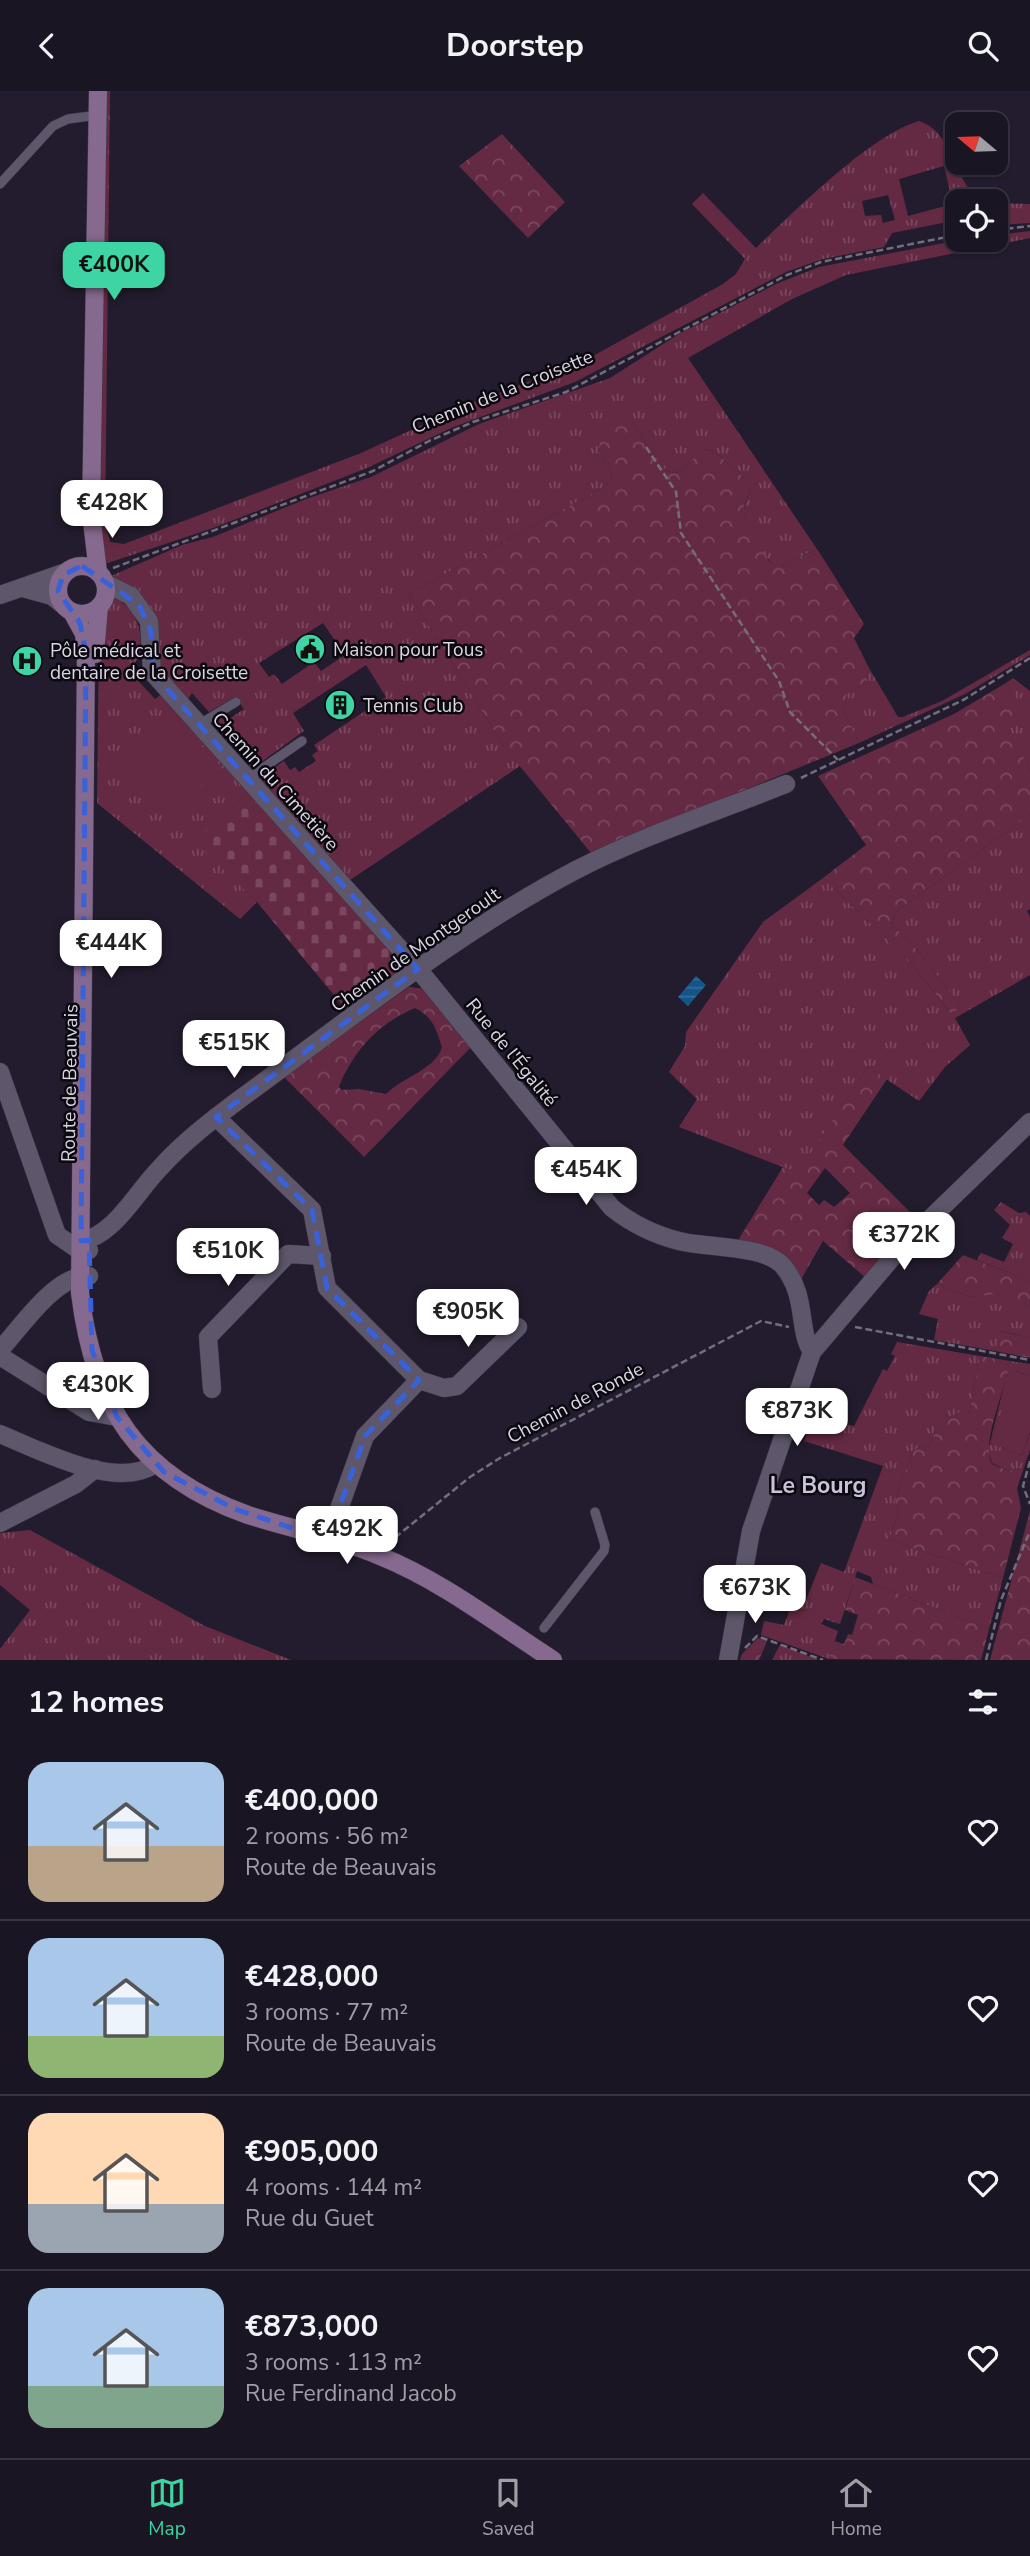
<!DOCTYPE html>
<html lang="en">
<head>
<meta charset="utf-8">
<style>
	body { margin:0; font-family:"Nunito Sans",sans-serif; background:#231e2a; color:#f1f3f6; height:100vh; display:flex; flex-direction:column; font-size:26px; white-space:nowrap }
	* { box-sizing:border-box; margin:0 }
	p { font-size:23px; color:#9f9fa5 }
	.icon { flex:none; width:38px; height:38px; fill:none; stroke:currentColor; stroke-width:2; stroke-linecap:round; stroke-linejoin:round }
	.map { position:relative; height:1569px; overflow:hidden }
	.details { display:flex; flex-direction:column; background:#1a1522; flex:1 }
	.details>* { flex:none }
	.needle { width:46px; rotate:289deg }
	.controls { position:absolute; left:945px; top:21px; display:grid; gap:14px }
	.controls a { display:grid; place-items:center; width:63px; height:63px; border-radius:14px; background:#1a1522; box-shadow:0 2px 5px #0004,0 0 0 2px #383440; font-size:35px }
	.price { position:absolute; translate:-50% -60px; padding:0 16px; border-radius:14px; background:#fff; color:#222; font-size:23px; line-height:46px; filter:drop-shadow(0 2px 4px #0008) }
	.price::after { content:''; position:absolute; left:50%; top:42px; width:21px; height:16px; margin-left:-10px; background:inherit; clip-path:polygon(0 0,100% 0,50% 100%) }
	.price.active { background:#3ed4a3; color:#111 }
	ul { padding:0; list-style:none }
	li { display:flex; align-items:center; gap:21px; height:175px; padding:0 28px }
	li+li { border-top:2px solid #383440 }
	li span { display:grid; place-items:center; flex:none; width:196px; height:140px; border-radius:21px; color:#555 }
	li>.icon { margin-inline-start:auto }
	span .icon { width:84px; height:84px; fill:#fffc; stroke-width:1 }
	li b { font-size:30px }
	h2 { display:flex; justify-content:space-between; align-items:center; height:84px; padding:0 28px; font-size:30px }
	header { display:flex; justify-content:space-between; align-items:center; height:91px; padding:0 28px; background:#1a1522; font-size:32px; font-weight:700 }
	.tab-bar { display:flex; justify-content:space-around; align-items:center; height:98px; border-top:2px solid #383440; background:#1a1522; font-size:19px; color:#9f9fa5 }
	.tab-bar a { display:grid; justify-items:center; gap:4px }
	.tab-bar .active { color:#3ed4a3 }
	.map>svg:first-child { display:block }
	.grass { fill:url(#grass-tufts); fill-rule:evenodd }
	.forest { fill:url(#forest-crowns); fill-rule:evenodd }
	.cemetery { fill:url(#cemetery-stones) }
	.pitch { fill:#652a43 }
	.water { fill:url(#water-rules) }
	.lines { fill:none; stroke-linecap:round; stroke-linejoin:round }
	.lane-casing { stroke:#3d3847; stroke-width:10 }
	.street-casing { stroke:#3d3847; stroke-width:19 }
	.secondary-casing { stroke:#3d3847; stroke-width:19 }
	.path { stroke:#736e7d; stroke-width:2.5; stroke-dasharray:7 3.5; stroke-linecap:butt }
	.lane { stroke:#5e576c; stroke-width:9 }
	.street { stroke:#5e576c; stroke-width:18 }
	.secondary { stroke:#85698e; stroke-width:18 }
	.marked { fill:none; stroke:#3962da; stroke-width:5; stroke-dasharray:14 9; stroke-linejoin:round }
	.labels { text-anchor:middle; stroke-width:5; stroke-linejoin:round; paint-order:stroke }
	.street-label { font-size:19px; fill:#dad6e2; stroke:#0b0810 }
	.poi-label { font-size:19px; fill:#dad6e2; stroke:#0b0810; text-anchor:start }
	.quarter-label { font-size:23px; font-weight:bold; fill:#cac2da; stroke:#0b0810 }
</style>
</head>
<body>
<header><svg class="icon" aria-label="back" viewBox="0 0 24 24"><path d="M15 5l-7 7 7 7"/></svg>Doorstep<svg class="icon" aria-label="search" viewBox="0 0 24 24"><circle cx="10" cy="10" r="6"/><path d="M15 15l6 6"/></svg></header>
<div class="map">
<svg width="1030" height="1569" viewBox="0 0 1030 1569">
	<defs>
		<pattern id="grass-tufts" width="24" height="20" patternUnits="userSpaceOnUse" patternTransform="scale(1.75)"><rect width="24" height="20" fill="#652a43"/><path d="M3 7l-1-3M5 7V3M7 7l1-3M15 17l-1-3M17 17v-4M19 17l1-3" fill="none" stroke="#7a485e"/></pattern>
		<pattern id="forest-crowns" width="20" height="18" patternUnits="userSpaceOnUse" patternTransform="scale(1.75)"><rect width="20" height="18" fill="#652a43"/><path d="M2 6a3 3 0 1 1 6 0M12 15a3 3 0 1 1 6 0" fill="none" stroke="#7a485e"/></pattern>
		<pattern id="cemetery-stones" width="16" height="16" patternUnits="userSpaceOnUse" patternTransform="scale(1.75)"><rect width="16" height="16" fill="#652a43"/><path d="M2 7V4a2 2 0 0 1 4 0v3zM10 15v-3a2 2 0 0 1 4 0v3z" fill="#7a485e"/></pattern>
		<pattern id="water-rules" width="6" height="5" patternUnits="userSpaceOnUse" patternTransform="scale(1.75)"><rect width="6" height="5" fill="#155486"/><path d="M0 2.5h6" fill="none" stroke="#366c97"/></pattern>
	</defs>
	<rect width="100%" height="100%" fill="#231c2e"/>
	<g class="grass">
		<path d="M105,0H110L105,433L110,451L124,453L361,362L466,314L584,270L723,193L736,183L745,168L692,113L703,102L756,157C794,121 870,44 919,30C956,42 952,93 983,110H957V133L952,130L892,142L884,156L823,168L786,181L575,291L451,337L367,377L216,436L105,473L98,452ZM944,75L953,113L908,125L899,88ZM888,104L895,129L883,132L881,124L865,125L862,110Z"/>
		<path d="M996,112L1030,113V132L996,134Z"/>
		<path d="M1030,140V147L846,184L792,208L688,267L823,467L810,461L782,475H775C763,465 744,435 744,420C744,410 751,403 750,392L714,360L704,358L684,377L674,382L665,379L632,331L599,358L612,385L606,395L409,503L505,657L520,675L347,791L259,693L260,687L284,670L290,679L295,676L299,681L316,670L312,664L318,660L314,654L386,606L366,574L293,622L304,640L246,682L251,670L216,629L219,626L226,630L244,618L235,606L209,621L192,602L186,611L156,579L157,555L111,485L182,454L213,446L306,408L371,386L479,333L610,287L679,243L776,193L819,176L960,149H996V144ZM323,532L345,564L321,580L314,571L282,593L274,583L269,586L259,572Z"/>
		<path d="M112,505C138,518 143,539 140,566L128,579L155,608L164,601L249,701L195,750L257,811L240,828L97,712L99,546Z"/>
		<path d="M1030,559V564L965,603L859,652L844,620L847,603L865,591L869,577L898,626H903L942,610Z"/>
		<path d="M1013,587L1030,600V679L1004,630L1024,619L1006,592Z"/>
		<path d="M1030,724V818L1027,820L1030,826V884L955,927L970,954L945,976L919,1010L868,976L798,1082L679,1036L697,1008L669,981L685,955L686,941L763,831L823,787L908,868L950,922L961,916L919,861L891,832L898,819Z"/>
		<path d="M1001,1111L1019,1122L1026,1121L1030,1125V1190L977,1169L981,1162L1004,1171L1013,1153L1002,1147L1010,1134L994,1119Z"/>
		<path d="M937,1193L970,1206L996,1202L1030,1214V1247L1001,1240L995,1260L934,1249L938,1228L919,1223L929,1200Z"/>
		<path d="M897,1251L980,1265L969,1324L935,1340L930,1354L916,1358L911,1364L895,1411L899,1420L889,1449L1003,1487L989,1538L873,1493L871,1486L857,1480L840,1533L824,1528L821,1533L838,1540L829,1568L761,1544L764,1530L784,1534L795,1505L806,1509L821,1472L844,1481L883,1375L804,1350L809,1338H812L813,1324L854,1335L883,1278L887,1280L895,1265L891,1263Z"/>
		<path d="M1010,1270L1030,1273V1285L1016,1280L990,1352L1022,1364L1030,1342V1359L1022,1378L1009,1380L992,1372L988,1360Z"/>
		<path d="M30,1439L205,1535L291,1569H0V1558L30,1519L0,1494V1442Z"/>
		<path d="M780,1554L819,1569H772Z"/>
	</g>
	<g class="forest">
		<path d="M502,43L565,111L528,147L459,75Z"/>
		<path d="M622,329L632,331L665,379L674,382L684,377L703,358L714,360L750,392C751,403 744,409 744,419C744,435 761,456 769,470L775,475H782L810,461L823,467L864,533L854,547L869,577L865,591L847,603L844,620L859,652L591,762L505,657L409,503L606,395L612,385L599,358L601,346Z"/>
		<path d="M1006,592L1025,619L1005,630L1030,679V724L898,819L891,832L919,861L961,916L951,923L908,868L823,787L866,754L818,685L954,623Z"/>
		<path d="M409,896L425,898L472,955L364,1066L283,985ZM415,917C433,926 436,938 442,956C436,978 403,986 386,1003L359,998L341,999L339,995C354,959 379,932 415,917Z"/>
		<path d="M868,976L887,988L843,1054L917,1128L866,1187L823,1150L800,1190L737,1151L783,1076L798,1081ZM825,1077L850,1102L834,1116L824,1109L819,1114L807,1102Z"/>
		<path d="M963,1164L1030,1190V1214L996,1203L970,1206L937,1193Z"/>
		<path d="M1000,1240L1030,1247V1267L995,1260Z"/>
		<path d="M980,1265L1010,1270C1007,1295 980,1353 992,1373L1009,1380L1022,1378L1030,1359L1017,1397L1021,1417L1003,1487L889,1449L899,1420L895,1411L911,1364L915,1358L930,1354L938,1333L959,1321L969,1324Z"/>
		<path d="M1030,1420V1569H990Z"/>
		<path d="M855,1486L989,1538L981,1569L829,1568L834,1550L844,1553L848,1543L852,1544L858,1524L845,1519Z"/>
		<path d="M758,1547L767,1550L759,1569H740L742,1563Z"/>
	</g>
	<path class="cemetery" d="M249,701L404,871L402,881L347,920L257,811L194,750Z"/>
	<g class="pitch">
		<path d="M169,621L221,675L169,727L116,673Z"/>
		<path d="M1015,1280L1030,1285V1341L1022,1364L990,1352Z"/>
	</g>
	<path class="water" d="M696,885L706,894L688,915L678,906Z"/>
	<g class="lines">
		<g class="lane-casing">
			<g id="lane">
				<path d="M0,93L53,35L68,28L98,24"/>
				<path d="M198,634L236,611"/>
				<path d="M247,688L302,650"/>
				<path d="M544,1537L604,1460L605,1454L595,1421"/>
			</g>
		</g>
		<g class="street-casing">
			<g id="street">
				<path d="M105,492L131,505L149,530L152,581L418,878L612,1117C631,1132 655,1144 679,1150C705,1157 765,1154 783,1175C808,1205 797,1238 812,1261"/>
				<path d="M23,497L52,505L62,513"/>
				<path d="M0,504L66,481"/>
				<path d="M0,981L57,1144L76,1157L89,1159"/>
				<path d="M216,1026L312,1119L327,1197L419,1289L365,1345L328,1449"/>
				<path d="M81,1150C114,1145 137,1100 160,1077C183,1051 212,1029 240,1008C349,929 456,842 576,779C642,745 716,721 786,693"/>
				<path d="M0,1259C22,1235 56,1183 89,1185"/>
				<path d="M0,1265L89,1321L117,1326"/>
				<path d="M419,1289L444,1297L457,1295L518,1236"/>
				<path d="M212,1298L208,1246L288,1163L322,1165"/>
				<path d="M0,1343C39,1359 117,1400 155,1373"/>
				<path d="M0,1432L76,1393L95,1378"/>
				<path d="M728,1569L751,1440L812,1261L903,1154L1030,1031"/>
			</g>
		</g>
		<g class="secondary-casing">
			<g id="secondary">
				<circle cx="82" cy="499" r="24"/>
				<path d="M98,481L91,422L98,0"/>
				<path d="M72,521L84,543L86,562L80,1202C94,1316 138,1385 248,1424C292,1438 338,1447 380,1465C442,1490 497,1533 553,1569"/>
				<path d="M95,563L99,516"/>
			</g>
		</g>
		<g class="path">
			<path d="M996,139L1030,135"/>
			<path d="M646,356L676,401L681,442L779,590L790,621L838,669"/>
			<path d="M113,477L373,380L429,350L473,331L566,301L787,184L821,171L957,144"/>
			<path d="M801,687L965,608L1030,567"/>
			<path d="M855,1236L1030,1269"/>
			<path d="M1030,1370L1023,1395L1030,1413"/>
			<path d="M387,1453L470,1386L500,1367L761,1230L789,1236"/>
			<path d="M745,1557L757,1545L823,1569"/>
			<path d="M986,1569L1001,1509L1030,1440"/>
		</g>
		<use href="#lane" class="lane"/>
		<use href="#street" class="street"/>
		<use href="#secondary" class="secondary"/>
	</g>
	<path class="marked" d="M82,475L139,514L151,540L152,581L418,878L216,1026L312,1119L327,1197L419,1289L365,1345L328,1449L235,1418L164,1381L117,1326L92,1259L89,1149L81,1150L86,562L80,532L58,500L63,484Z"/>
	<defs>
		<g id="civic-disc" transform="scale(1.575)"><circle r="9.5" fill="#3ed4a3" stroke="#0b0810"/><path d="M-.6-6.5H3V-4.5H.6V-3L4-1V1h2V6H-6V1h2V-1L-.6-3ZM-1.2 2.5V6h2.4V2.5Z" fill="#111"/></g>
		<g id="hospital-disc" transform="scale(1.575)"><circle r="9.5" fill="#3ed4a3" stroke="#0b0810"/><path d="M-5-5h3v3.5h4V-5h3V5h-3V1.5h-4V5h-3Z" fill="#111"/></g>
		<g id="building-disc" transform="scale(1.575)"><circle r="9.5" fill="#3ed4a3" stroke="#0b0810"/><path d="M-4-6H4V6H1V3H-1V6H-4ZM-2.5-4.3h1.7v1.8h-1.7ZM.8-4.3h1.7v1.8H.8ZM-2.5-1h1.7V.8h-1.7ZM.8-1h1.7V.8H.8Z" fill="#111"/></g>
	</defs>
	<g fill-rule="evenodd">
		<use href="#civic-disc" x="310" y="558"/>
		<use href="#hospital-disc" x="27" y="570"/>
		<use href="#building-disc" x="340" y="614"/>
	</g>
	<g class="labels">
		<g class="street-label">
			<text transform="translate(502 300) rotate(-22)" y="7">Chemin de la Croisette</text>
			<text transform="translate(276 690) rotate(48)" y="7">Chemin du Cimetière</text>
			<text transform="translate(415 858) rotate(-35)" y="7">Chemin de Montgeroult</text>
			<text transform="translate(512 961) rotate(51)" y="7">Rue de l'Égalité</text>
			<text transform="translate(69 992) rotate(-89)" y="7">Route de Beauvais</text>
			<text transform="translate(575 1311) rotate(-28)" y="7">Chemin de Ronde</text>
		</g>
		<g class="poi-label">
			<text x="333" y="565">Maison pour Tous</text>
			<text x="50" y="566">Pôle médical et<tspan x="50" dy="22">dentaire de la Croisette</tspan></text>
			<text x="363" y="621">Tennis Club</text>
		</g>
		<g class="quarter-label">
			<text x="818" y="1402">Le Bourg</text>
		</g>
	</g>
</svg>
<div class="controls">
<a><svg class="needle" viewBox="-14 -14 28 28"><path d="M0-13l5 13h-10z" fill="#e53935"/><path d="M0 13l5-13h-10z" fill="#9f9fa5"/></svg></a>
<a><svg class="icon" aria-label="locate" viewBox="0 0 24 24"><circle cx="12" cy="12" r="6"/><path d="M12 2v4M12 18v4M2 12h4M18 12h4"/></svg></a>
</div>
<b class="price active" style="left:114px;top:211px">€400K</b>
<b class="price" style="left:112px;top:449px">€428K</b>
<b class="price" style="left:111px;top:889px">€444K</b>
<b class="price" style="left:234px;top:989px">€515K</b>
<b class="price" style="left:586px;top:1116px">€454K</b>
<b class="price" style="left:904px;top:1181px">€372K</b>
<b class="price" style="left:228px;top:1197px">€510K</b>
<b class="price" style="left:468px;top:1258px">€905K</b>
<b class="price" style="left:98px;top:1331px">€430K</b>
<b class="price" style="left:797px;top:1357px">€873K</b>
<b class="price" style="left:347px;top:1475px">€492K</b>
<b class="price" style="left:755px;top:1534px">€673K</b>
</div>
<section class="details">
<h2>12 homes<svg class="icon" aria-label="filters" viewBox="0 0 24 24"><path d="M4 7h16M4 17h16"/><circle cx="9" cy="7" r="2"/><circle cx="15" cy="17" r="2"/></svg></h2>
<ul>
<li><span style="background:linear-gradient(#a9c7e8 60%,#b9a48a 0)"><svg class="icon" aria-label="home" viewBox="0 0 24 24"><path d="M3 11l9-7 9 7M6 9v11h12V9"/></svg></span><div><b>€400,000</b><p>2 rooms · 56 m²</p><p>Route de Beauvais</p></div><svg class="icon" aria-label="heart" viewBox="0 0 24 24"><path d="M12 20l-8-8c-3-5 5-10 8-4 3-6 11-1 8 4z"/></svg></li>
<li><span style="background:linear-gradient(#a9c7e8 70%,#8fb573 0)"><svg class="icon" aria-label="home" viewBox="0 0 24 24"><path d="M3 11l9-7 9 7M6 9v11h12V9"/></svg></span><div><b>€428,000</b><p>3 rooms · 77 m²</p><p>Route de Beauvais</p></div><svg class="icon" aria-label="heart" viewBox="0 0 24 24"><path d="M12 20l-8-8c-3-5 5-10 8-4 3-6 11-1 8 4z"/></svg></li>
<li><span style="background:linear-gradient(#ffd9b3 65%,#9aa5b1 0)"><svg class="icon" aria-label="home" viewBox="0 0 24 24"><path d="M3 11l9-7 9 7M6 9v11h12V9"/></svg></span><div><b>€905,000</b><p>4 rooms · 144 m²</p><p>Rue du Guet</p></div><svg class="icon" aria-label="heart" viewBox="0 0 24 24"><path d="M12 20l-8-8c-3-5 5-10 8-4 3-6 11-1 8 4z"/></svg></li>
<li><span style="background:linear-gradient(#a9c7e8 70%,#7fa58c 0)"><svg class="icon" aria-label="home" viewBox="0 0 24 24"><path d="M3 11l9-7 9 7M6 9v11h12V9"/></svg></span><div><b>€873,000</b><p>3 rooms · 113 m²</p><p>Rue Ferdinand Jacob</p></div><svg class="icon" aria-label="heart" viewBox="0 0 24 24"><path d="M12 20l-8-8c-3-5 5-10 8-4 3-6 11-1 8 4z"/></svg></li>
</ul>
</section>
<nav class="tab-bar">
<a class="active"><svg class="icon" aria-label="map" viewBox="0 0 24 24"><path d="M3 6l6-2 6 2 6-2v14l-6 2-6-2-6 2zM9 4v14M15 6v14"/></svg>Map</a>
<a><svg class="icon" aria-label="saved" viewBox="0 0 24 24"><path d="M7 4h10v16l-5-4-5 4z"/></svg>Saved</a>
<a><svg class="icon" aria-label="home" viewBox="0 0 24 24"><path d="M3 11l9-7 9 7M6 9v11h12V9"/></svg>Home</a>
</nav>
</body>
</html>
